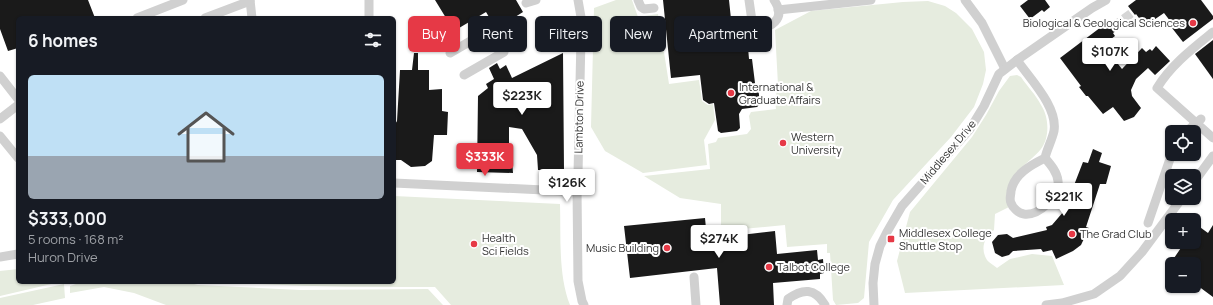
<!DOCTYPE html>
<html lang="en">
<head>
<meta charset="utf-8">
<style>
	body { margin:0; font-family:Manrope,sans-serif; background:#20242c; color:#f1f3f6; height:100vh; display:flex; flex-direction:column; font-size:15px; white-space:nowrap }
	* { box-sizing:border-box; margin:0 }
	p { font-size:13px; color:#9ea1a6 }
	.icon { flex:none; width:22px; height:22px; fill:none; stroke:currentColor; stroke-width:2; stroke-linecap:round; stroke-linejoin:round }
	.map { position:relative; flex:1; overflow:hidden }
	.side { position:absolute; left:16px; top:16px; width:380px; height:268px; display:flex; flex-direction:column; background:#171b24; border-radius:6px; box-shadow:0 1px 3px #0004 }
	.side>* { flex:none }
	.top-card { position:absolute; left:408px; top:16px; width:380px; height:36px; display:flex; gap:8px }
	.controls { position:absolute; left:1165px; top:125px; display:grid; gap:8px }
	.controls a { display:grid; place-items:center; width:36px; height:36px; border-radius:6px; background:#171b24; box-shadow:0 1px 3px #0004; font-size:20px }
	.price { position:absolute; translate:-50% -34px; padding:0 9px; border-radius:4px; background:#fff; color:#222; font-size:13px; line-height:26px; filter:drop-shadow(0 1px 2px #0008) }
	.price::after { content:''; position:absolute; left:50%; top:24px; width:12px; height:9px; margin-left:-6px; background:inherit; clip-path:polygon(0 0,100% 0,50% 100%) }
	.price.selected { background:#e63946; color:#fff }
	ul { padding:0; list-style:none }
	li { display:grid; align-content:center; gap:8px; height:212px; padding:0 12px }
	li span { display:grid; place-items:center; height:124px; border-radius:6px; color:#555 }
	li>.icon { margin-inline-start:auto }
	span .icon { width:72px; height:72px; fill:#fffc; stroke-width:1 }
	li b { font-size:17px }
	h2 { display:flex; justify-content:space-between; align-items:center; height:48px; padding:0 12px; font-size:17px }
	.pill { padding:0 14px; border-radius:6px; background:#171b24; box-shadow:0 1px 3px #0004; font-size:14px; line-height:36px }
	.pill.selected { background:#e63946; color:#fff }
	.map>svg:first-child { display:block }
	.green { fill:#e6ecdf }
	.building { fill:#1a1a1a }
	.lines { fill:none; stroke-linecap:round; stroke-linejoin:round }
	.minor-tunnel { stroke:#d6d6d6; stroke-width:9; stroke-dasharray:9 4.5; stroke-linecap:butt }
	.minor { stroke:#d0d0d0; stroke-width:9 }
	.poi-dot { fill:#e63946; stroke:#fff; stroke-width:1.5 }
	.labels { text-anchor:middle; stroke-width:4; stroke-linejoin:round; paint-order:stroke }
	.poi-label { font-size:11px; fill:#333; stroke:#fff; text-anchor:start }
	.street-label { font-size:11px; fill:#333; stroke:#fff }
</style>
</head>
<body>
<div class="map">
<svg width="1213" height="305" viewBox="0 0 1213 305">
	<rect width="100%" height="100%" fill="#fff"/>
	<g class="green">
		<path d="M616,0H632L638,17L658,14L669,84L699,80L702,101L708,105L713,104L715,120L704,140L707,165L643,173L605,151L591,127L594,8Z"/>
		<path d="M928,1L945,6L956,13L972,29L984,52L986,70L983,84L974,107L951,137L893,200L869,242L864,298L858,303L836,305L833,300L830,253H827V244L787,247L785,225L721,231V204L680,198L644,176L710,169L708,144L716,142L718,138L747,134L751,129L749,116L751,112L776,109L775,100L778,85L775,30L811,11L903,2Z"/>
		<path d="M1017,75L1021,77C1027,86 1036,95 1041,105C1049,117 1050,137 1041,149C1034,158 1023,164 1017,174C1013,180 1011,199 1009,207L995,214L994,230C984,237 980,249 987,260C989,263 994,265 997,268L1010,259L1032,254L1052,256L1064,285L905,293L897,261L910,212L972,137L986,115L999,91L1010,76Z"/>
		<path d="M394,196L560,204C561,236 558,275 570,305H451L435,287C376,287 317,287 258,284C241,283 226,285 209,282H394Z"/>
		<path d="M18,269V282H60L0,296V271Z"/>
		<path d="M82,282H186L198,285L300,290L428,289L443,305H166L134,293L104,287L70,293V286Z"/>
		<path d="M64,284L65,298L33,305H0V298Z"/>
	</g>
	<g class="building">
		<path d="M0,0H88L95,18H18V48L8,51L0,29Z"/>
		<path d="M435,0H516L523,12L499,27L496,23L492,22L486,12L454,31Z"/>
		<path d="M663,0H729L733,38L747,36L749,59H752L755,83L758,86L760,104L757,107L742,109L739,114L740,128L737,131L721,133L718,131L714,103L709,104L703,100L700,75L671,78Z"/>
		<path d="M1028,0H1045L1050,7L1044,12L1042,10L1030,19L1020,6Z"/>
		<path d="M1136,0H1201L1213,16V19L1183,42L1172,28L1174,26L1164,13L1145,26L1136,14L1135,15L1128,6Z"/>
		<path d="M1109,21L1116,31L1113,33L1115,36L1103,45L1122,69L1142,48L1146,52L1150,49L1152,51L1156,46L1170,61L1155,75L1148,68L1136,79L1131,90L1132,96L1141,108L1134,117L1124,121L1113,107L1103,114L1088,96H1086L1079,87L1081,86L1060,58Z"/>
		<path d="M1213,40V79L1195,54Z"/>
		<path d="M414,53H418V70H429V90L442,89V111L448,112L447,135H434L432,161L425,166L411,167L401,160H394V126L397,121L400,70H412Z"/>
		<path d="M563,53L564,170H538L537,155L522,129L509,127V160H512L513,173L477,172L478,96L488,88L486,84L494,79L489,68L497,63L500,69L506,65L512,78Z"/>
		<path d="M1093,149L1102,153L1099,162L1111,166L1106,184H1100L1086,227L1089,228L1081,245L1073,251L1056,259L1052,250L1043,252L1041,249L1013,251L1009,255L1002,257L995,253L992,242L998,235L1007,234L1013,238L1047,230L1046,227L1052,225L1064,211L1083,162L1088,163Z"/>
		<path d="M705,218L707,239L775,231L777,254L817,250L818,260L823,259L824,273L820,274V279L773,283L774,305H720L717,268L630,278L624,226Z"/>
		<path d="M1197,225L1208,233L1213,225V297L1194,283V264H1177L1172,261L1185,242H1194V229Z"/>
	</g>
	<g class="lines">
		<path class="minor-tunnel" d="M1113,27L1133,12"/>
		<g class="minor">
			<path d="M250,0L252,18"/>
			<path d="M578,0L581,17V37L578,174L577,189L578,281L582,301L584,305"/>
			<path d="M638,0L641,7L644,9L654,8"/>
			<path d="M749,0L753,28C771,29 787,19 774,0"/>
			<path d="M965,0L982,23L1005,69"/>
			<path d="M526,3L536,0"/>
			<path d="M778,10L871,0"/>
			<path d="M137,18L183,0"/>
			<path d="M205,18L250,1"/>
			<path d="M369,18V0"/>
			<path d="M1213,32C1192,49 1171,65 1157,88L1213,138"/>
			<path d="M450,53L493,28"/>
			<path d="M1017,60C1030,79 1058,107 1054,131C1052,140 1047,149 1045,158C1031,165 1014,174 1011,191C1011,195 1009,199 1011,203C1013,208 1018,213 1024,214C1039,216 1060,196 1058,181C1057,172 1051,165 1045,158"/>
			<path d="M464,75L504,52"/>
			<path d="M0,76L18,99"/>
			<path d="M0,119L18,105"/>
			<path d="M1186,132L1201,119"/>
			<path d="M0,136L18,158"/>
			<path d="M1194,182L1213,156"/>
			<path d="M394,183L564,191L577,189"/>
			<path d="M1148,223L1172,153"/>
			<path d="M0,257L18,254"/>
			<path d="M694,277L696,305"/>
			<path d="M787,305L788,299C803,288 815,288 825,305"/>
			<path d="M874,305L873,283L875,264L880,246L887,232L902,206L970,129L984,106L999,74L1017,60L1092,8L1106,0"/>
			<path d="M1046,305L1062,303L1094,294L1120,276L1142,252L1182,198"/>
		</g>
	</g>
	<g class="poi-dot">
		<circle cx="1193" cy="23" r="4"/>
		<circle cx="731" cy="93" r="4"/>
		<circle cx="783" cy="143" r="4"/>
		<circle cx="1072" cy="234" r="4"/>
		<rect x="887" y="235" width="8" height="8" rx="2"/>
		<circle cx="474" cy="244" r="4"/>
		<circle cx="667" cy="248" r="4"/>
		<circle cx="769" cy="267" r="4"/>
	</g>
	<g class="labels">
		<g class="poi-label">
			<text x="1185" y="27" text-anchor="end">Biological &amp; Geological Sciences</text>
			<text x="739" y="91">International &amp;<tspan x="739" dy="13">Graduate Affairs</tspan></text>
			<text x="791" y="141">Western<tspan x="791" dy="13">University</tspan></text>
			<text x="899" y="237">Middlesex College<tspan x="899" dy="13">Shuttle Stop</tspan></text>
			<text x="1080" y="238">The Grad Club</text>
			<text x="482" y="242">Health<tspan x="482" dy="13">Sci Fields</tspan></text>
			<text x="659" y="252" text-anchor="end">Music Building</text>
			<text x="777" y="271">Talbot College</text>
		</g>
		<g class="street-label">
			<text transform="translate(579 117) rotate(-89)" y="4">Lambton Drive</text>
			<text transform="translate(948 152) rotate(-50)" y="4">Middlesex Drive</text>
		</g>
	</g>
</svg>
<div class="controls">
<a><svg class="icon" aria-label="locate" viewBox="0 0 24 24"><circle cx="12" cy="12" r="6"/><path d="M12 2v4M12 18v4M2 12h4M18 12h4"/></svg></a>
<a><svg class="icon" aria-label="layers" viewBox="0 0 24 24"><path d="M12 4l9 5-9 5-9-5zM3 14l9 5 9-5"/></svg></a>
<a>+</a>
<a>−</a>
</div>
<b class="price" style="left:1110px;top:72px">$107K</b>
<b class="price" style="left:522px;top:116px">$223K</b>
<b class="price selected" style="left:485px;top:177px">$333K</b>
<b class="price" style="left:567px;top:203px">$126K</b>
<b class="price" style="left:1064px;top:217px">$221K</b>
<b class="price" style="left:719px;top:259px">$274K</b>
<div class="top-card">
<a class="pill selected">Buy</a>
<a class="pill">Rent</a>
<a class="pill">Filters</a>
<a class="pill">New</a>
<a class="pill">Apartment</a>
</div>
<section class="side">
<h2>6 homes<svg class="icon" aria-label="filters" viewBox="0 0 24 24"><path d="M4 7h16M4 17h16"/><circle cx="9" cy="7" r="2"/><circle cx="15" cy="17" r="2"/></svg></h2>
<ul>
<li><span style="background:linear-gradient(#bfe0f5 65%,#9aa5b1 0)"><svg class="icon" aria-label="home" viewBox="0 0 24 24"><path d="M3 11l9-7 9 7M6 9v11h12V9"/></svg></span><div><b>$333,000</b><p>5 rooms · 168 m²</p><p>Huron Drive</p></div></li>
</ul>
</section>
</div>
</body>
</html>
